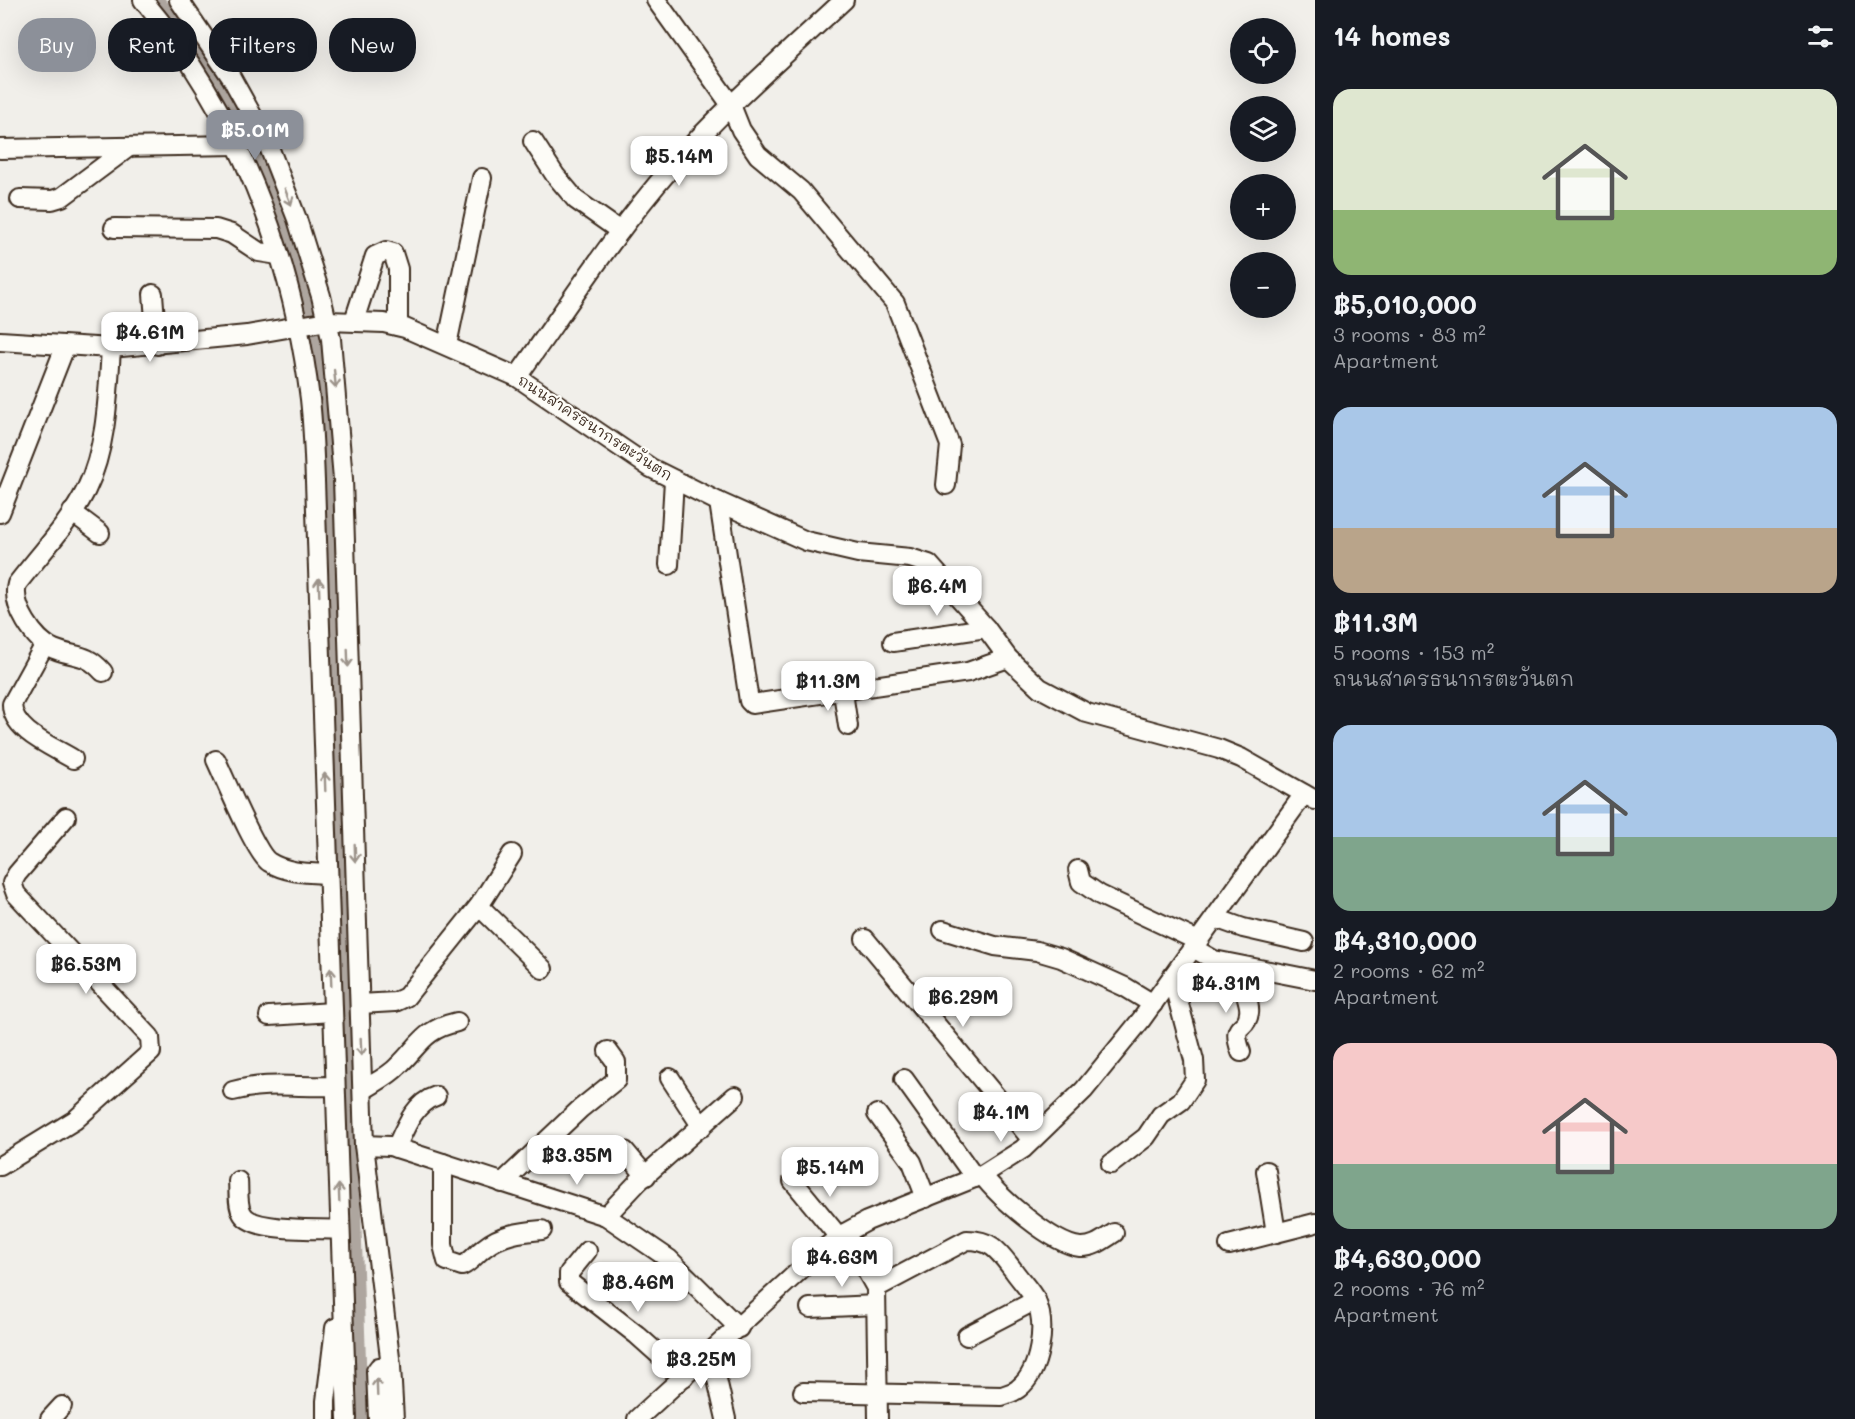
<!DOCTYPE html>
<html lang="en">
<head>
<meta charset="utf-8">
<style>
	body { margin:0; font-family:Mali,"Playpen Sans Thai",sans-serif; background:#242831; color:#f1f3f6; height:100vh; display:flex; flex-direction:column; font-size:22px; white-space:nowrap }
	* { box-sizing:border-box; margin:0 }
	p { font-size:20px; color:#9ea1a6 }
	.icon { flex:none; width:33px; height:33px; fill:none; stroke:currentColor; stroke-width:2; stroke-linecap:round; stroke-linejoin:round }
	.map { position:relative; flex:1; overflow:hidden }
	.side { display:flex; flex-direction:column; background:#171b24; width:540px }
	.side>* { flex:none }
	.banner { position:absolute; left:18px; top:18px; width:570px; height:54px; display:flex; gap:12px }
	.buttons { position:absolute; left:1230px; top:18px; display:grid; gap:12px }
	.buttons a { display:grid; place-items:center; width:66px; height:66px; border-radius:50%; background:#171b24; box-shadow:0 6px 24px #0002; font-size:30px }
	.price { position:absolute; translate:-50% -51px; padding:0 14px; border-radius:12px; background:#fff; color:#222; font-size:20px; line-height:39px; filter:drop-shadow(0 2px 3px #0008) }
	.price::after { content:''; position:absolute; left:50%; top:36px; width:18px; height:14px; margin-left:-9px; background:inherit; clip-path:polygon(0 0,100% 0,50% 100%) }
	.price.current { background:#8c9099; color:#fff }
	ul { padding:0; list-style:none }
	li { display:grid; align-content:center; gap:12px; height:318px; padding:0 18px }
	li span { display:grid; place-items:center; height:186px; border-radius:18px; color:#555 }
	li>.icon { margin-inline-start:auto }
	span .icon { width:108px; height:108px; fill:#fffc; stroke-width:1 }
	li b { font-size:26px }
	h2 { display:flex; justify-content:space-between; align-items:center; height:72px; padding:0 18px; font-size:26px }
	.tag { padding:0 21px; border-radius:24px; background:#171b24; box-shadow:0 6px 24px #0002; font-size:21px; line-height:54px }
	.tag.current { background:#8c9099; color:#fff }
	main { display:flex; flex:1; min-height:0 }
	.map>svg:first-child { display:block }
	.lines { fill:none; stroke-linecap:round; stroke-linejoin:round }
	.canal { stroke:#aea69f; stroke-width:14 }
	.minor-casing { stroke:#3b2a1e; stroke-width:22 }
	.minor { stroke:#fdfcf7; stroke-width:18 }
	.oneway { stroke:#9c938a }
	.labels { text-anchor:middle; stroke-width:4.5; stroke-linejoin:round; paint-order:stroke }
	.street-label { font-size:15px; fill:#3b2a1e; stroke:#fdfcf7 }
</style>
</head>
<body>
<main>
<div class="map">
<svg width="1315" height="1419" viewBox="0 0 1315 1419">
	<rect width="100%" height="100%" fill="#f1efea"/>
	<filter id="ink" filterUnits="userSpaceOnUse"><feTurbulence type="fractalNoise" baseFrequency=".0167" numOctaves="2"/><feDisplacementMap in="SourceGraphic" scale="12" xChannelSelector="R" yChannelSelector="G"/><feConvolveMatrix kernelMatrix="1 2 1 2 8 2 1 2 1" color-interpolation-filters="sRGB"/></filter>
	<g filter="url(#ink)">
		<g class="lines">
			<path class="canal" d="M157,0C250,116 301,243 322,389C326,419 327,450 329,480L361,1419"/>
			<g class="minor-casing">
				<g id="minor">
					<path d="M143,0C237,112 292,253 310,399C313,426 314,453 315,481L347,1419"/>
					<path d="M179,0L231,77L267,142L297,219L321,296L331,339L343,479L364,1145L391,1366L394,1419"/>
					<path d="M656,0L731,105L741,130L758,155L801,191L895,303L950,445L946,485"/>
					<path d="M533,141L555,175L576,200L620,231"/>
					<path d="M0,149L237,145"/>
					<path d="M20,199L52,200L62,197L129,147"/>
					<path d="M114,228L216,229L232,234L259,252L278,255"/>
					<path d="M153,294L157,345"/>
					<path d="M354,321L375,256L386,251L393,253L398,269V326"/>
					<path d="M0,341L111,348L247,335L328,321L384,323L405,328L517,377L651,468L719,502L806,541L858,553L910,558L929,564L986,628L1008,658L1040,688L1087,713L1219,749L1241,758L1315,800"/>
					<path d="M447,345L482,178"/>
					<path d="M517,377C567,307 614,233 671,168C724,108 785,55 844,0"/>
					<path d="M719,502L749,701L752,704L968,672L1008,658"/>
					<path d="M72,512L100,533"/>
					<path d="M0,513L65,347"/>
					<path d="M669,565L674,480"/>
					<path d="M893,642L986,628"/>
					<path d="M45,644L12,704C12,731 52,746 73,759"/>
					<path d="M103,672C85,652 76,658 54,649C34,641 11,605 17,584C40,554 69,524 86,490C107,447 108,395 111,348"/>
					<path d="M843,692L848,726"/>
					<path d="M216,760C225,779 256,854 269,862C286,873 309,873 328,874"/>
					<path d="M1078,870L1081,882L1100,895L1198,941"/>
					<path d="M479,906L543,969"/>
					<path d="M1215,918L1243,928L1304,942"/>
					<path d="M943,930L995,946L1037,951L1061,958L1125,987L1153,1004"/>
					<path d="M865,939L1032,1140"/>
					<path d="M1193,948L1214,960L1315,980"/>
					<path d="M1235,965C1239,976 1251,1002 1249,1013C1246,1033 1230,1020 1241,1052"/>
					<path d="M360,1004L395,1002L406,997L479,906L512,854"/>
					<path d="M269,1016L333,1012"/>
					<path d="M670,1078L702,1127"/>
					<path d="M904,1079L975,1178"/>
					<path d="M363,1090C374,1083 389,1076 398,1066C421,1044 423,1030 457,1022"/>
					<path d="M233,1091C268,1081 300,1088 335,1086"/>
					<path d="M877,1114L912,1162L926,1198"/>
					<path d="M364,1145L390,1146L409,1152L606,1216L669,1259L739,1328"/>
					<path d="M396,1148C405,1128 414,1103 436,1096"/>
					<path d="M625,1151L646,1176"/>
					<path d="M443,1163V1245L447,1261L462,1266C471,1262 477,1253 484,1248C501,1234 521,1232 542,1230"/>
					<path d="M1111,1164L1146,1137L1161,1115L1181,1101L1195,1080L1194,1060L1172,978"/>
					<path d="M0,1166L75,1120L151,1052L150,1037L16,894L12,883L17,874L66,817"/>
					<path d="M1266,1171L1276,1233"/>
					<path d="M982,1175C999,1197 1052,1244 1080,1247C1093,1248 1103,1240 1114,1233"/>
					<path d="M238,1181C239,1190 237,1204 242,1213C252,1233 318,1228 340,1230"/>
					<path d="M793,1181L839,1237"/>
					<path d="M502,1183L580,1109L616,1080V1062L608,1051"/>
					<path d="M606,1216L639,1181L735,1096"/>
					<path d="M845,1233L876,1288L878,1419"/>
					<path d="M1229,1245L1315,1223"/>
					<path d="M587,1251L569,1273V1282L637,1335L684,1377"/>
					<path d="M810,1308L876,1305"/>
					<path d="M967,1336L1036,1300"/>
					<path d="M711,1353L726,1419"/>
					<path d="M803,1392L1002,1396C1007,1394 1015,1392 1019,1388C1040,1371 1047,1325 1036,1301C1031,1291 1021,1281 1014,1271C999,1252 993,1240 967,1240L876,1288"/>
					<path d="M50,1419L62,1406"/>
					<path d="M326,1419V1401L335,1328"/>
					<path d="M378,1419L376,1371L379,1367L391,1366"/>
					<path d="M637,1419L822,1250L845,1233L867,1221L982,1175L1023,1149L1084,1090L1141,1020L1304,794"/>
				</g>
			</g>
			<use href="#minor" class="minor"/>
		</g>
		<defs><path id="oneway-shaft" d="M-6 0H5M1.5-3L5.5 0L1.5 3" fill="none" stroke-width="1.6" stroke-linecap="round" stroke-linejoin="round" transform="scale(1.5)"/></defs>
		<g class="oneway">
			<use href="#oneway-shaft" transform="translate(288 197) rotate(69)"/>
			<use href="#oneway-shaft" transform="translate(335 379) rotate(84)"/>
			<use href="#oneway-shaft" transform="translate(319 587) rotate(-92)"/>
			<use href="#oneway-shaft" transform="translate(348 658) rotate(88)"/>
			<use href="#oneway-shaft" transform="translate(325 782) rotate(-92)"/>
			<use href="#oneway-shaft" transform="translate(355 853) rotate(88)"/>
			<use href="#oneway-shaft" transform="translate(331 977) rotate(-92)"/>
			<use href="#oneway-shaft" transform="translate(361 1047) rotate(88)"/>
			<use href="#oneway-shaft" transform="translate(339 1193) rotate(-92)"/>
			<use href="#oneway-shaft" transform="translate(377 1387) rotate(-92)"/>
		</g>
	</g>
	<g class="labels">
		<g class="street-label">
			<text transform="translate(595 428) rotate(33)" y="5">ถนนสาครธนากรตะวันตก</text>
		</g>
	</g>
</svg>
<div class="buttons">
<a><svg class="icon" aria-label="locate" viewBox="0 0 24 24"><circle cx="12" cy="12" r="6"/><path d="M12 2v4M12 18v4M2 12h4M18 12h4"/></svg></a>
<a><svg class="icon" aria-label="layers" viewBox="0 0 24 24"><path d="M12 4l9 5-9 5-9-5zM3 14l9 5 9-5"/></svg></a>
<a>+</a>
<a>−</a>
</div>
<b class="price current" style="left:255px;top:161px">฿5.01M</b>
<b class="price" style="left:679px;top:187px">฿5.14M</b>
<b class="price" style="left:150px;top:363px">฿4.61M</b>
<b class="price" style="left:937px;top:617px">฿6.4M</b>
<b class="price" style="left:828px;top:712px">฿11.3M</b>
<b class="price" style="left:86px;top:995px">฿6.53M</b>
<b class="price" style="left:1226px;top:1014px">฿4.31M</b>
<b class="price" style="left:963px;top:1028px">฿6.29M</b>
<b class="price" style="left:1001px;top:1143px">฿4.1M</b>
<b class="price" style="left:577px;top:1186px">฿3.35M</b>
<b class="price" style="left:830px;top:1198px">฿5.14M</b>
<b class="price" style="left:842px;top:1288px">฿4.63M</b>
<b class="price" style="left:638px;top:1313px">฿8.46M</b>
<b class="price" style="left:701px;top:1390px">฿3.25M</b>
<div class="banner">
<a class="tag current">Buy</a>
<a class="tag">Rent</a>
<a class="tag">Filters</a>
<a class="tag">New</a>
</div>
</div>
<section class="side">
<h2>14 homes<svg class="icon" aria-label="filters" viewBox="0 0 24 24"><path d="M4 7h16M4 17h16"/><circle cx="9" cy="7" r="2"/><circle cx="15" cy="17" r="2"/></svg></h2>
<ul>
<li><span style="background:linear-gradient(#dfe7d0 65%,#8fb573 0)"><svg class="icon" aria-label="home" viewBox="0 0 24 24"><path d="M3 11l9-7 9 7M6 9v11h12V9"/></svg></span><div><b>฿5,010,000</b><p>3 rooms · 83 m²</p><p>Apartment</p></div></li>
<li><span style="background:linear-gradient(#a9c7e8 65%,#b9a48a 0)"><svg class="icon" aria-label="home" viewBox="0 0 24 24"><path d="M3 11l9-7 9 7M6 9v11h12V9"/></svg></span><div><b>฿11.3M</b><p>5 rooms · 153 m²</p><p>ถนนสาครธนากรตะวันตก</p></div></li>
<li><span style="background:linear-gradient(#a9c7e8 60%,#7fa58c 0)"><svg class="icon" aria-label="home" viewBox="0 0 24 24"><path d="M3 11l9-7 9 7M6 9v11h12V9"/></svg></span><div><b>฿4,310,000</b><p>2 rooms · 62 m²</p><p>Apartment</p></div></li>
<li><span style="background:linear-gradient(#f6c9c9 65%,#7fa58c 0)"><svg class="icon" aria-label="home" viewBox="0 0 24 24"><path d="M3 11l9-7 9 7M6 9v11h12V9"/></svg></span><div><b>฿4,630,000</b><p>2 rooms · 76 m²</p><p>Apartment</p></div></li>
</ul>
</section>
</main>
</body>
</html>
